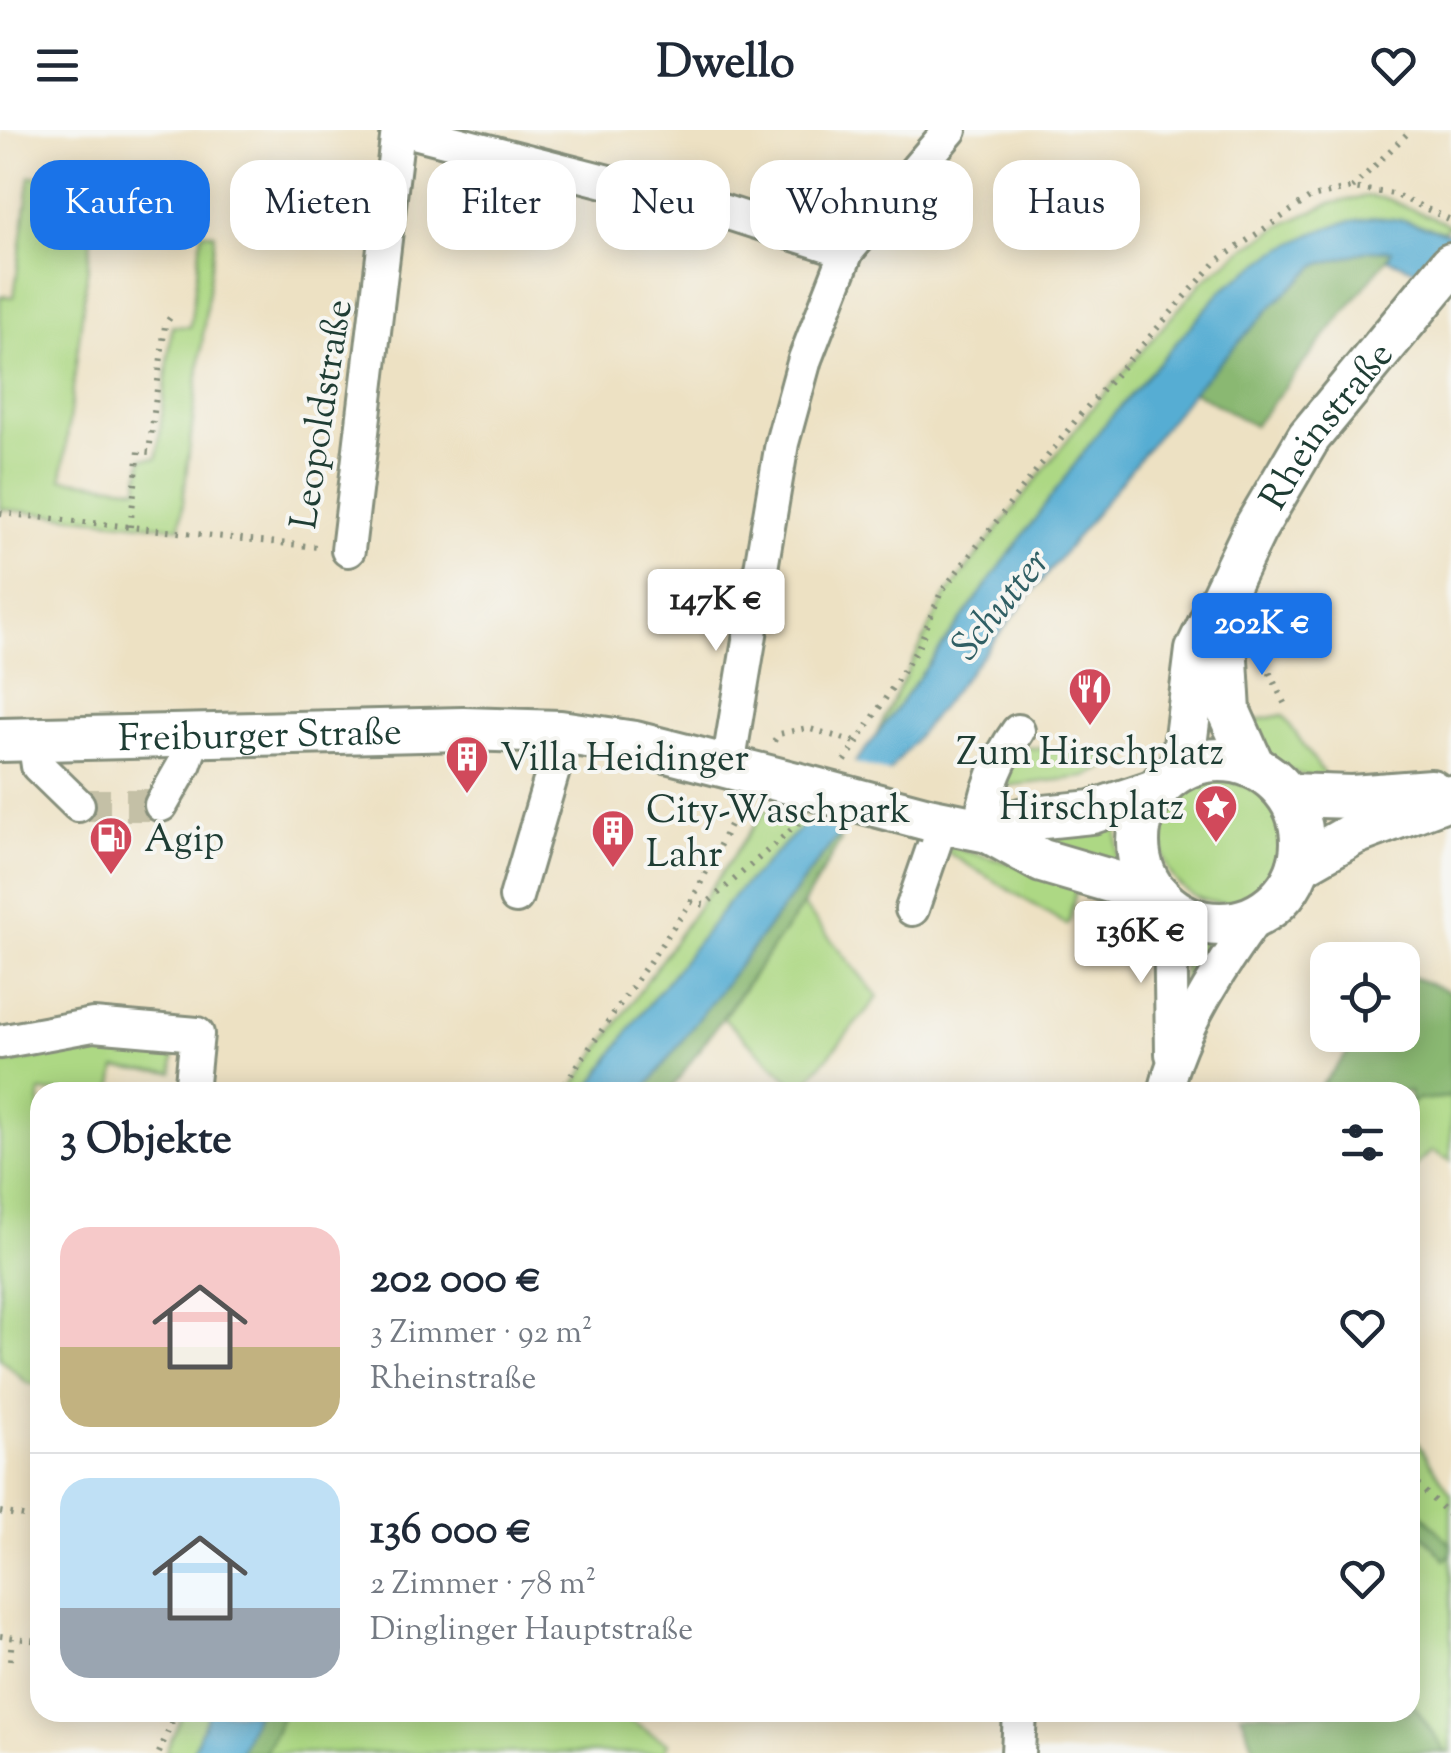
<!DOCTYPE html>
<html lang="de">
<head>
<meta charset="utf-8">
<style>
	body { margin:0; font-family:"Sorts Mill Goudy",serif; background:#f6f6f7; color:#1f2937; height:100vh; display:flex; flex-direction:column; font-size:38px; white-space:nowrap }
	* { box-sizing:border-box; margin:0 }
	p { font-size:32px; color:#747a83 }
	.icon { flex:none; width:55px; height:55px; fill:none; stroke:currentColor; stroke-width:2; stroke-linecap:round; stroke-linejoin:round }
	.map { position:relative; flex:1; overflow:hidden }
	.sheet { position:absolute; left:30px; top:952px; width:1390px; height:640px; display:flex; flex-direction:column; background:#fff; border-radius:30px; box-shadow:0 5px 25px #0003 }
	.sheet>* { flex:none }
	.banner { position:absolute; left:30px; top:30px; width:1392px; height:90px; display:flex; gap:20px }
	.tools { position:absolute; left:1310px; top:812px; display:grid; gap:20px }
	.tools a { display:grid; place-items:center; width:110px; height:110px; border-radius:20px; background:#fff; box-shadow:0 5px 25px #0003; font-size:50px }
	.price { position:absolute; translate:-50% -85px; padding:0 22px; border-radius:10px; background:#fff; color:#222; font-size:32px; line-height:65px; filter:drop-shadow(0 2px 5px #0008) }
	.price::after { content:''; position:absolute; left:50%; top:60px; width:30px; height:22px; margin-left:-15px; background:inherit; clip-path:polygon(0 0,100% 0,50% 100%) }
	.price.on { background:#1a73e8; color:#fff }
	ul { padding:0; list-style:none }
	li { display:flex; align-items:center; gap:30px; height:250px; padding:0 30px }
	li+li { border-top:2px solid #e0e1e3 }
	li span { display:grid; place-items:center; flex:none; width:280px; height:200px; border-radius:30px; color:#555 }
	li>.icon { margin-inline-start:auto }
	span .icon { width:120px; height:120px; fill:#fffc; stroke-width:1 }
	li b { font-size:42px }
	h2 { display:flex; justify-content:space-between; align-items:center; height:120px; padding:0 30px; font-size:42px }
	.tag { padding:0 35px; border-radius:30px; background:#fff; box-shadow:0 5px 25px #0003; font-size:35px; line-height:90px }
	.tag.on { background:#1a73e8; color:#fff }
	header { display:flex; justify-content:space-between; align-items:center; height:130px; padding:0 30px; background:#fff; font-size:45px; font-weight:700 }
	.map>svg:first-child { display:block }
	.green { fill:#add884; stroke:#668a5c; stroke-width:2.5 }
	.forest { fill:#8ab872; stroke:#547a53; stroke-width:2.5 }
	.water { fill:#57add3; stroke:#3b7584; stroke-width:2.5 }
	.pier { fill:#ede1c3 }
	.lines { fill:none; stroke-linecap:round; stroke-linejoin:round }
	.minor-tunnel { stroke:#c4c0a6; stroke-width:32; stroke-dasharray:32 16; stroke-linecap:butt }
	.minor-casing { stroke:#868f7c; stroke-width:38 }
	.major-casing { stroke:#868f7c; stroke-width:48 }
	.path { stroke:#868f7c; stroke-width:6; stroke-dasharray:2.5 8; stroke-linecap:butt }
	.minor { stroke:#fff; stroke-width:32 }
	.major { stroke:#fff; stroke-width:42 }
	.major-bridge-casing { stroke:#868f7c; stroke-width:48; stroke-linecap:butt }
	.major-bridge { stroke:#fff; stroke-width:42 }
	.labels { text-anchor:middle; stroke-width:8; stroke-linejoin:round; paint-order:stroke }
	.street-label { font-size:38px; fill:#1f3d34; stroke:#f6f6f2 }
	.poi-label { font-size:38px; fill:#1f3d34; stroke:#f6f6f2; text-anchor:start }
	.water-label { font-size:40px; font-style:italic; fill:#305f64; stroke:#f6f6f2 }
</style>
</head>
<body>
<header><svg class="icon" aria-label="menu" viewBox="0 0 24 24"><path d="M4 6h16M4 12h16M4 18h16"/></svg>Dwello<svg class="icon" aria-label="heart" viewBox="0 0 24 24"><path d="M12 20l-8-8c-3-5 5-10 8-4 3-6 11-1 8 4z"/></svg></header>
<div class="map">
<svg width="1451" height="1623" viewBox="0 0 1451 1623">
	<rect width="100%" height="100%" fill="#f6f6f2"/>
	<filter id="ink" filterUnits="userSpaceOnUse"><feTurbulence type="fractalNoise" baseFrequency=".01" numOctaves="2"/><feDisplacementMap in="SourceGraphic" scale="20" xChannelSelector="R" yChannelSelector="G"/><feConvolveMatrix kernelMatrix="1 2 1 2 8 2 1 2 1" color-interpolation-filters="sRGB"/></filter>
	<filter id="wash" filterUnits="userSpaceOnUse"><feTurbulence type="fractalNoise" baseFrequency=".0048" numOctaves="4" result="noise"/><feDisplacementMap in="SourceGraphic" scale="40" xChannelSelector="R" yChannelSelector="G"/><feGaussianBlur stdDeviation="2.25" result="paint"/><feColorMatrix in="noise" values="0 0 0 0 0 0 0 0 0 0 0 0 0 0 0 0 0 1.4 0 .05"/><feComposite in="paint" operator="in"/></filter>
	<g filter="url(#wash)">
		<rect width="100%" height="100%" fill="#ede1c3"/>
		<g class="green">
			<path d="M30,46L98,53L62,349L138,358L142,328H157L172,196L190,197L202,102L215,104L180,398L0,379V166L14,167Z"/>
			<path d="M1365,66L1388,69L1450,95L1443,101L1403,90L1223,159L1100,300L874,609L945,467L1093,277L1204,150L1245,118L1286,93L1329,74Z"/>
			<path d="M1283,585L1328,650C1285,645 1266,631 1247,592Z"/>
			<path d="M1025,617L1124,628L1086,647L1005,656L1008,629Z"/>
			<circle cx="1223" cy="712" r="61"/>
			<path d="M765,680L806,693L737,762L634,893L587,962H570Z"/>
			<path d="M1117,696L1118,734L1017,706Z"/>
			<path d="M943,715L1077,751L1070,790L1067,795L942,719Z"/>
			<path d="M1098,759C1132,772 1152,789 1157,826L1119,821L1101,807Z"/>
			<path d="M803,775L878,867L800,960L723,888Z"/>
			<path d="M1183,806L1216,815L1190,873L1185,872Z"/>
			<path d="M93,916L174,922L173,943L116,938L112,962H40V1255L27,1253L0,1228V934Z"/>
			<path d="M1451,967V1031L1432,1021L1410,1041V974L1417,970Z"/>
			<path d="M1410,1302L1451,1364V1415L1420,1382H1410Z"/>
			<path d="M1410,1390L1445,1429L1451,1424V1623H1446L1410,1570Z"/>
			<path d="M284,1582L624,1583L623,1587L668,1613L664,1623H265Z"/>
			<path d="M183,1583H209L192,1623H165Z"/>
		</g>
		<g class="forest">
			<path d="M1371,120L1393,121L1254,296L1193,261L1276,172L1317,135Z"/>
			<path d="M837,707L841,710L803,775L669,962H643Z"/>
			<path d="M1409,846L1451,862V967L1417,970L1410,974V962H1316L1362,905H1402L1403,855Z"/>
			<path d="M1410,1382H1420L1451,1415V1424L1445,1430L1410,1390Z"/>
			<path d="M1410,1570L1446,1623H1256L1241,1583L1410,1582Z"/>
			<path d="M256,1583H284L265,1623H240Z"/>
		</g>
		<g class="water">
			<path d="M1374,87L1403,90L1451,104V154L1388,129L1392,121L1371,120L1317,135L1276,172L1193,261L822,726L643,962H587L634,893L737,762L801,698L874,609L1100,300L1223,159L1274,123L1312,104L1341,93Z"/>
			<path d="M209,1582L256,1583L240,1623H192Z"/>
		</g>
		<path class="pier" d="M848,631L895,644L847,702L801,691Z"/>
	</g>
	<g filter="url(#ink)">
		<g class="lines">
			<path class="minor-tunnel" d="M78,675H161"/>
			<g class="minor-casing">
				<g id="minor">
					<path d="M406,0L725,82L847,121"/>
					<path d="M348,420L398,0"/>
					<path d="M34,608L38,636L78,675"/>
					<path d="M728,636L782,313L805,229L847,121L950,0"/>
					<path d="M161,675L185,633L195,604"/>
					<path d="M979,699C985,663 996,631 1018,601"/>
					<path d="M516,767L557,627L560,602"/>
					<path d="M1170,777L1172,924"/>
					<path d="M912,779L942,692"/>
					<path d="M0,912L93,895L197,904L191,962"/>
					<path d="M1165,962C1181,896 1219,839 1259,784"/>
					<path d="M1018,1623L1020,1582"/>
				</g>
			</g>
			<g class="major-casing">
				<g id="major">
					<path d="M1223,477L1229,582L1253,636"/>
					<path id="s1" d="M0,610L463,599L560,602L635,613L796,654"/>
					<circle cx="1220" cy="712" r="82"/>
					<path id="s2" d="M1182,639L1197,520L1255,399L1309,307L1451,135"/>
					<path d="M1288,665L1352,667L1431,661"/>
					<path d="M928,689L988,701L1042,731L1158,765"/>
					<path d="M988,701L1024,689L1092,682L1155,661"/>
					<path d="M1299,735L1355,703L1451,667"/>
				</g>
			</g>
			<g class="path">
				<path d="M1352,58L1411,0"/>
				<path d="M0,383L317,417"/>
				<path d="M130,397L139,321L149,322L165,195L171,186"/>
				<path d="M1265,533L1286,577"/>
				<path d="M774,611L779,604L807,598L859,613"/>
				<path d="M845,631L918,518L941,462L1080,285L1217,131L1311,67L1352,58L1394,64L1451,90"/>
				<path d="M691,772L705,775L799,693"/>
				<path d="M559,962L691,772L739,677"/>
				<path d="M1410,1347L1451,1387"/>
				<path d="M0,1382L40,1389"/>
				<path d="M0,1506L40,1511"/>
				<path d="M10,1530L12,1508"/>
				<path d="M159,1623L176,1582"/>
			</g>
			<use href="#minor" class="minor"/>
			<use href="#major" class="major"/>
			<g class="major-bridge-casing">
				<path id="major-bridge" d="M796,654L928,689"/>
			</g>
			<use href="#major-bridge" class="major-bridge"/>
		</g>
	</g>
	<defs>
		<g id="restaurant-pin" transform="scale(2.25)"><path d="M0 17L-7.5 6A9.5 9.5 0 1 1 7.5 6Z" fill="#d1495b" stroke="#f6f6f2"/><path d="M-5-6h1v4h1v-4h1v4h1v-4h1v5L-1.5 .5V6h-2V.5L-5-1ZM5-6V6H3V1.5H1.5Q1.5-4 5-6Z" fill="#fff"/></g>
		<g id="building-pin" transform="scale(2.25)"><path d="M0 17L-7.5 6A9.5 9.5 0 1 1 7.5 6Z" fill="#d1495b" stroke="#f6f6f2"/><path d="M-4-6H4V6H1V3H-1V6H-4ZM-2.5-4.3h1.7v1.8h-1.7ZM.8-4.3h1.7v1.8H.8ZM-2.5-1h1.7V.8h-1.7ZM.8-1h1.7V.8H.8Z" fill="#fff"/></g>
		<g id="sight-pin" transform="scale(2.25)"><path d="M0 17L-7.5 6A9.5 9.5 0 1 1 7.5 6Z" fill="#d1495b" stroke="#f6f6f2"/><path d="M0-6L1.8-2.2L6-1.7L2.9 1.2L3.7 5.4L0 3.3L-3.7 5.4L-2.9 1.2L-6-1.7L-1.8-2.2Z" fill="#fff"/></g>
		<g id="fuel-pin" transform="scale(2.25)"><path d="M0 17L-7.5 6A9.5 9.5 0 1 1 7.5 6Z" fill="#d1495b" stroke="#f6f6f2"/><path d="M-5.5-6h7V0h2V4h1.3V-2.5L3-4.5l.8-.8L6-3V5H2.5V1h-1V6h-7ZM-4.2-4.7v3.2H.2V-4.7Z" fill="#fff"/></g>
	</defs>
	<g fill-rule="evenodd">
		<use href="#restaurant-pin" x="1090" y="559"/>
		<use href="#building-pin" x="467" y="627"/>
		<use href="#sight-pin" x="1216" y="676"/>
		<use href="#building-pin" x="613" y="701"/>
		<use href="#fuel-pin" x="111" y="708"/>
	</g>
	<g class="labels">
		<g class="street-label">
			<text transform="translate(320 284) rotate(-81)" y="13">Leopoldstraße</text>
			<text dy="13" stroke="none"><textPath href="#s2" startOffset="380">Rheinstraße</textPath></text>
			<text dy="13" stroke="none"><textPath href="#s1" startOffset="260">Freiburger Straße</textPath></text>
		</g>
		<g class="poi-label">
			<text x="1090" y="634" text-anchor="middle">Zum Hirschplatz</text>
			<text x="500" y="640">Villa Heidinger</text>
			<text x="1184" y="689" text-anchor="end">Hirschplatz</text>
			<text x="646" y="692">City-Waschpark<tspan x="646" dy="44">Lahr</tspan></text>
			<text x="144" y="721">Agip</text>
		</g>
		<g class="water-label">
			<text transform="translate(999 473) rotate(-51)" y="14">Schutter</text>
		</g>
	</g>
</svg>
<div class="tools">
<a><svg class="icon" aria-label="locate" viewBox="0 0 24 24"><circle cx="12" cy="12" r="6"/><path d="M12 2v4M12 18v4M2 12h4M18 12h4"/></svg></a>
</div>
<b class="price" style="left:716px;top:524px">147K €</b>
<b class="price on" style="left:1262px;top:548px">202K €</b>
<b class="price" style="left:1141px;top:856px">136K €</b>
<div class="banner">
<a class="tag on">Kaufen</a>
<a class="tag">Mieten</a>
<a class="tag">Filter</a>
<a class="tag">Neu</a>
<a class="tag">Wohnung</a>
<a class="tag">Haus</a>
</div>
<section class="sheet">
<h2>3 Objekte<svg class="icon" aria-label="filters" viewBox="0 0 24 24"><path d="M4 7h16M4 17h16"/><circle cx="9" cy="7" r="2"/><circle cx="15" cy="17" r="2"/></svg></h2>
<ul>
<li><span style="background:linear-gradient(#f6c9c9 60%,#c2b280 0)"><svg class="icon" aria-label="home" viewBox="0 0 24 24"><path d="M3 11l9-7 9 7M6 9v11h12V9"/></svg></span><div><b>202 000 €</b><p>3 Zimmer · 92 m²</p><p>Rheinstraße</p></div><svg class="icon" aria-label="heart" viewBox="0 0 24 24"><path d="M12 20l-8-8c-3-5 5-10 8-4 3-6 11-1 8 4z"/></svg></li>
<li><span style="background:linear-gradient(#bfe0f5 65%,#9aa5b1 0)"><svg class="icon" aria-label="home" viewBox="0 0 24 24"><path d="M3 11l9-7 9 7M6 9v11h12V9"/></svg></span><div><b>136 000 €</b><p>2 Zimmer · 78 m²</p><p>Dinglinger Hauptstraße</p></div><svg class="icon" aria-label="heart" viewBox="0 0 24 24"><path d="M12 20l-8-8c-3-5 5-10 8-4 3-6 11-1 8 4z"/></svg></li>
</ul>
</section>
</div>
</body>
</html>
